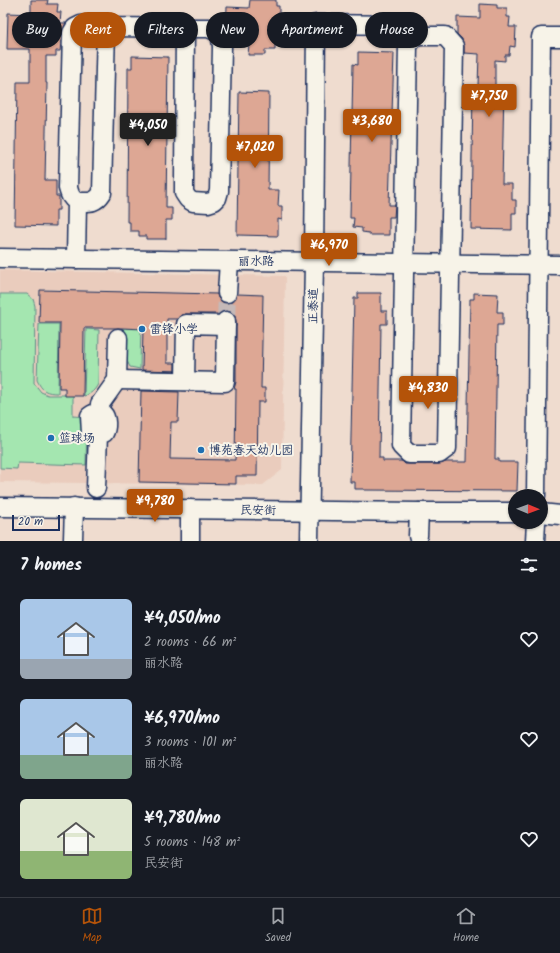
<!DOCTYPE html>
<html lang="en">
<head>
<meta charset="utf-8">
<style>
	body { margin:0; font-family:Kalam,"LXGW WenKai TC",sans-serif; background:#242831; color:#f1f3f6; height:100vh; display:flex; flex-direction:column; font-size:15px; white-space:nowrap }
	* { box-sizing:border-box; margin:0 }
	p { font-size:13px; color:#9ea1a6 }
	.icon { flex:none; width:22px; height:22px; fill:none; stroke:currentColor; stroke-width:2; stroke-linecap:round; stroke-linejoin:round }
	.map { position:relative; height:541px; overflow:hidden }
	.side { display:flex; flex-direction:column; background:#171b24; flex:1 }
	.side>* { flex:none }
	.guide { position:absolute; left:12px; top:12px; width:536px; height:36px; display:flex; gap:8px }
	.needle { width:26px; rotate:91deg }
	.tools { position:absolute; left:508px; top:489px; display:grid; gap:8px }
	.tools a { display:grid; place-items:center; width:40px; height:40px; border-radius:50%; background:#171b24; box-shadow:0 1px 3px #0004; font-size:20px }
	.scale { position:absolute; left:12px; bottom:10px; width:48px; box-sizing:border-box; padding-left:4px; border:2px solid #1b2f5e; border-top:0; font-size:11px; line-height:14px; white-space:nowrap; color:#1b2f5e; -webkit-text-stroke:3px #f7f3e8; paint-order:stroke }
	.price { position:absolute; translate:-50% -34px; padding:0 9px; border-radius:4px; background:#b45309; color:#fff; font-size:13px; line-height:26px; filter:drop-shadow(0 1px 2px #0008) }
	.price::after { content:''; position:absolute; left:50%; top:24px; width:12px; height:9px; margin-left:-6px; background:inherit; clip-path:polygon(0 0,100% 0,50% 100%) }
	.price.active { background:#222; color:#fff }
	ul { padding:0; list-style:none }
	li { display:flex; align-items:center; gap:12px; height:100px; padding:0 20px }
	li span { display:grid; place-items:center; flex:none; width:112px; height:80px; border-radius:6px; color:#555 }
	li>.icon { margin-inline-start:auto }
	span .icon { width:48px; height:48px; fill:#fffc; stroke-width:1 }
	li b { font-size:17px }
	h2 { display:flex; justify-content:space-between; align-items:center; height:48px; padding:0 20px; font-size:17px }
	.pill { padding:0 14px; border-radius:18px; background:#171b24; box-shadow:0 1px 3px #0004; font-size:14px; line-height:36px }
	.pill.active { background:#b45309; color:#fff }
	.tab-bar { display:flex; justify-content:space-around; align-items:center; height:56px; border-top:1px solid #363941; background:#171b24; font-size:11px; color:#9ea1a6 }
	.tab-bar a { display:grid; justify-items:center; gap:2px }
	.tab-bar .active { color:#b45309 }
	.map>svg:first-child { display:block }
	.built { fill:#eaccbd }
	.green { fill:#a4e6b0; stroke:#608a87 }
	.building { fill:#dda794; stroke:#1b2f5e }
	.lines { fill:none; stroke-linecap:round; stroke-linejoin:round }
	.minor-tunnel { stroke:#c5b9b8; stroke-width:18; stroke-dasharray:18 9; stroke-linecap:butt }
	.minor-casing { stroke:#1b2f5e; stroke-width:21 }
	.minor { stroke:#f7f3e8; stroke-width:18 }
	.poi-dot { fill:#1f6fb2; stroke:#f7f3e8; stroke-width:1.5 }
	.labels { text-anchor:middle; stroke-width:4; stroke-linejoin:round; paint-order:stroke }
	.street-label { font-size:12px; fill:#1b2f5e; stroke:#f7f3e8 }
	.poi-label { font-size:12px; fill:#1b2f5e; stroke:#f7f3e8; text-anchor:start }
</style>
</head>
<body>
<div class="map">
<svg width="560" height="541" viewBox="0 0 560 541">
	<rect width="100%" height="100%" fill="#efdccf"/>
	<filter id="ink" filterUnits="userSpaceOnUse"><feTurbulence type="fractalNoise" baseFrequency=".025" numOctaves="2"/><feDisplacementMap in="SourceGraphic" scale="8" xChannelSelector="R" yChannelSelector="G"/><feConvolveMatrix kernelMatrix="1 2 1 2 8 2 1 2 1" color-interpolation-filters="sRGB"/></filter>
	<g filter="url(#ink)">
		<path class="built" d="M0,270L285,276L282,470L263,485L0,482Z"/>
		<g class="green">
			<path d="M0,294H27L33,299L35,306L34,383L41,392L48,395H73V416L87,417L86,465L18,463L17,469L0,468Z"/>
			<path d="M120,320H141L140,369L130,367C122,353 120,335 120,320Z"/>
			<path d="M39,324H59L58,393C46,393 42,391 37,380Z"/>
			<path d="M86,329L99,330L98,384C95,390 91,394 84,396Z"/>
		</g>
		<g class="building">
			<path d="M31,0H48L47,4H58L57,12H61L60,23H66L62,32L60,51H56V56H46V83H47L45,180H56V196H59V210H56V226L15,225L17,82H30V49H7L8,13L31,14Z"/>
			<path d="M250,0H276V6H279V17H285V36H279V45H275V50H265V55H248L249,44L232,43L230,34L226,27L227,7L249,8Z"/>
			<path d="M480,4L497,5V8H507V17H510L509,27H516L515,47L510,46L509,55H505V61L495,60V86H504L502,184H512V200H516V213H512V230L471,229L473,86H478L479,54L464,53V46L462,39L457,34V17L480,18Z"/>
			<path d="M358,52L394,53L389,205H395L394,217H389V235H369V233L362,232V228L353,227L354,218H350L353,64L358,65Z"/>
			<path d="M132,56L168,57L166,208H172V220H166V239H146V236H139V231H130V222H127L128,68H132Z"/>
			<path d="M239,92L269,93L268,190H279L278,206H282V220L278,219V236L237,235Z"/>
			<path d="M40,290L217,294L218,298L221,301L227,303L232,302L235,299L237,294L263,295L261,388H265V402H258L257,476H236V484L139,482L141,391L179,392L178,422H171L170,459L235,460L236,389H234L236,382V321L235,316L232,312L226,311L221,312L218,314H186L181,315L177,319H167V363H175V371L142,370L143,329L122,328H84L83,396H65V388H59L60,323H39Z"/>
			<path d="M358,293H381V311H387V324H381L379,458H383V461H402L405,464H439L446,462H467L470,299H474V293L498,294L497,312H503V325H497L495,459H499V462H518L517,491L364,490V489H355V482H350L354,298H358Z"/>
		</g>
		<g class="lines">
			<path class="minor-tunnel" d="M226,321L227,293"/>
			<g class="minor-casing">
				<g id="minor">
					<path d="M416,36H445L454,46L447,448L439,454H409L401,446L408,45Z"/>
					<path d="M77,202C88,202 95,204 102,193L106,27"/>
					<path d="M0,258L560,265"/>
					<path d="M76,259L77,202C71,198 70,195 68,188L72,33L75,28L81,25L106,27L208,28C220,32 221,35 222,47L219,191L217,198L214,201L208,203L193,202L188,199L184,193V181L185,27"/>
					<path d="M227,293L229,261"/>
					<path d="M117,380L225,382L226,321"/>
					<path d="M185,381L186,324L226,325"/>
					<path d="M99,414L100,404L117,380L118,338"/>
					<path d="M96,488L98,435L104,433C107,428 107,418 103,414H93L90,416L91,433L93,434L98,435"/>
					<path d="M536,496L541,37H560"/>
					<path d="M0,507L419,512H515"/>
					<path d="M541,513L560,515"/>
					<path d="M418,536L419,512"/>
					<path d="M73,539L74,507"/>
					<path d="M190,541V509"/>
					<path d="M309,541L314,262L316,24L399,25L416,36"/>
					<path d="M535,541L536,522"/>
				</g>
			</g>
			<use href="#minor" class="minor"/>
		</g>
	</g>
	<g class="poi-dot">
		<circle cx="142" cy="329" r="4"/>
		<circle cx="51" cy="438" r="4"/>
		<circle cx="201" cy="450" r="4"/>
	</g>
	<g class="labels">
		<g class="street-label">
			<text x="256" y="265">丽水路</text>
			<text transform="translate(313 306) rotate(-89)" y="4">正泰道</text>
			<text transform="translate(258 510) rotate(1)" y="4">民安街</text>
		</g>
		<g class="poi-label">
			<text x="150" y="333">雷锋小学</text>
			<text x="59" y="442">篮球场</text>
			<text x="209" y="454">博苑春天幼儿园</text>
		</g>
	</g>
</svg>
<div class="tools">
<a><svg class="needle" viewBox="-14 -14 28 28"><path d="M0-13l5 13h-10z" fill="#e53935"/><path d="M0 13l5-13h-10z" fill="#9ea1a6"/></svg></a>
</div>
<div class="scale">20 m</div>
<b class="price" style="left:489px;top:118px">¥7,750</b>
<b class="price" style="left:372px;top:143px">¥3,680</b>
<b class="price active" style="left:148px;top:147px">¥4,050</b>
<b class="price" style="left:255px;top:169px">¥7,020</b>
<b class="price" style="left:329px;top:267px">¥6,970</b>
<b class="price" style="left:428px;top:410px">¥4,830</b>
<b class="price" style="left:155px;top:523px">¥9,780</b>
<div class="guide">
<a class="pill">Buy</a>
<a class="pill active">Rent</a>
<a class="pill">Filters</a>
<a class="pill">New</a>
<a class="pill">Apartment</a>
<a class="pill">House</a>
</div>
</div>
<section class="side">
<h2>7 homes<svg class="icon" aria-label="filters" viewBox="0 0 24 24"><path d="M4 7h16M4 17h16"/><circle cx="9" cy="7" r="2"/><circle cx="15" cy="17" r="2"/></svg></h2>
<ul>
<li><span style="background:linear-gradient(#a9c7e8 75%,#9aa5b1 0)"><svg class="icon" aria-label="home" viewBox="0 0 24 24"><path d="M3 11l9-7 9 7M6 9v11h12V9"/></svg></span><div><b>¥4,050/mo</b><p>2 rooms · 66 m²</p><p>丽水路</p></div><svg class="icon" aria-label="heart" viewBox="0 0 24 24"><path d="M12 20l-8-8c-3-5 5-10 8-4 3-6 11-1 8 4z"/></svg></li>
<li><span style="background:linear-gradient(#a9c7e8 70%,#7fa58c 0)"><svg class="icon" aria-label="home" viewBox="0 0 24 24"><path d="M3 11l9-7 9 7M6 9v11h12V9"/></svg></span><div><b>¥6,970/mo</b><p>3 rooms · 101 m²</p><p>丽水路</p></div><svg class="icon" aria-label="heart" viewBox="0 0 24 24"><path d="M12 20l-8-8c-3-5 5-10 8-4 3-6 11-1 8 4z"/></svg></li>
<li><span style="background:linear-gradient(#dfe7d0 65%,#8fb573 0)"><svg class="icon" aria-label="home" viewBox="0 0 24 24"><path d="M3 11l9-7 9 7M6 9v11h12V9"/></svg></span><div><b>¥9,780/mo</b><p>5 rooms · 148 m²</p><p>民安街</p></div><svg class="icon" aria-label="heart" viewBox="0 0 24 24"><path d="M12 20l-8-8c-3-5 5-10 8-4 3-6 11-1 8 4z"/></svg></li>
</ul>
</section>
<nav class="tab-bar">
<a class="active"><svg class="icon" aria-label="map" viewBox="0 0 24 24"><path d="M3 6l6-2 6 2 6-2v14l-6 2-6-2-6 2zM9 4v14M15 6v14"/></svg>Map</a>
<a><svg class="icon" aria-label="saved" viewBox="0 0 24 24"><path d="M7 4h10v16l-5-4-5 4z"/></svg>Saved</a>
<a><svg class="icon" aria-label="home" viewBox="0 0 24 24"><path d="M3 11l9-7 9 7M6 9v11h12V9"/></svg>Home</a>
</nav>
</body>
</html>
